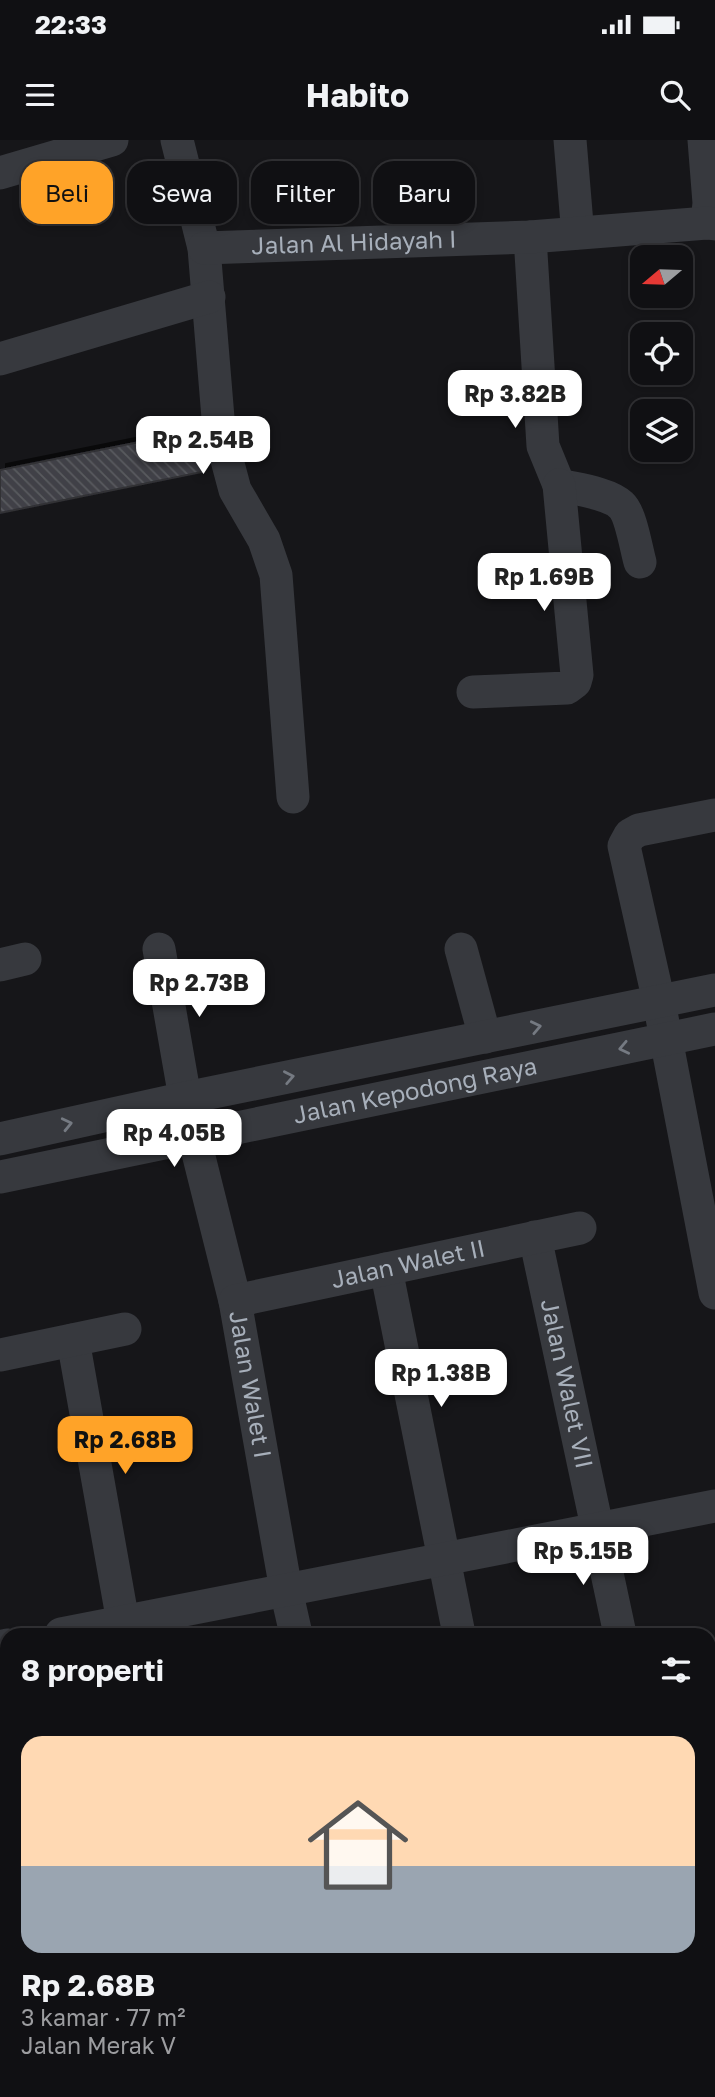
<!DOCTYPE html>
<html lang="id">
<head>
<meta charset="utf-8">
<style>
	body { margin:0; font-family:"Golos Text",sans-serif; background:#19191c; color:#f1f3f6; height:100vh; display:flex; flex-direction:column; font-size:26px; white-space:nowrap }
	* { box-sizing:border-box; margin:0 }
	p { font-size:23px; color:#9c9da0 }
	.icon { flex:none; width:38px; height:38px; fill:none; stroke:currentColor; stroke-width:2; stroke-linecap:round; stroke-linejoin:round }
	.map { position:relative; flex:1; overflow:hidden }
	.drawer { position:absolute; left:0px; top:1488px; width:716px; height:471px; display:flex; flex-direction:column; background:#101013; border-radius:21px 21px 0 0; box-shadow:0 4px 10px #0003,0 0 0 2px #303033 }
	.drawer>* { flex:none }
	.banner { position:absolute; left:21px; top:21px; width:674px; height:63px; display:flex; gap:14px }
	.needle { width:46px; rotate:251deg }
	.controls { position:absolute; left:630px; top:105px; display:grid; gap:14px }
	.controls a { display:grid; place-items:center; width:63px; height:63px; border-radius:14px; background:#101013; box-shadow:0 4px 10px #0003,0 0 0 2px #303033; font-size:35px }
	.price { position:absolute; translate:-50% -60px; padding:0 16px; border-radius:14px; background:#fff; color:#222; font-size:23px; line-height:46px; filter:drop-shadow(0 2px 4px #0008) }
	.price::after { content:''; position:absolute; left:50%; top:42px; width:21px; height:16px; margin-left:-10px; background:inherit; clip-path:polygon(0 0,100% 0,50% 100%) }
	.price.selected { background:#ffa328; color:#111 }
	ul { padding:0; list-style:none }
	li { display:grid; align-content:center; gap:14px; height:371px; padding:0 21px }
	li span { display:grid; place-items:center; height:217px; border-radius:21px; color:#555 }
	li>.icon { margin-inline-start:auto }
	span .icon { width:126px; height:126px; fill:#fffc; stroke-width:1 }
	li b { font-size:30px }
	h2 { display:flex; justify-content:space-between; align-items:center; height:84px; padding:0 21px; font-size:30px }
	.pill { padding:0 24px; border-radius:21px; background:#101013; box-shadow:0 4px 10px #0003,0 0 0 2px #303033; font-size:24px; line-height:63px }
	.pill.selected { background:#ffa328; color:#111 }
	.status { display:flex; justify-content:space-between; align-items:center; height:49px; padding:0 35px; background:#101013; direction:ltr }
	.status svg { height:19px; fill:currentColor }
	header { display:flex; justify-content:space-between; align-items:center; height:91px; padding:0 21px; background:#101013; font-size:32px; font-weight:700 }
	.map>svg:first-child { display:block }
	.building { fill:url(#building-back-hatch); stroke:#303035; stroke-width:2; filter:url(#shadow) }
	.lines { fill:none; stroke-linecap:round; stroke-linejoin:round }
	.minor-tunnel { stroke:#333539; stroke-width:33; stroke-dasharray:33 17; stroke-linecap:butt }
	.minor { stroke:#37393e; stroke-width:33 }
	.oneway { stroke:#757a82 }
	.labels { text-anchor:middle; stroke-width:5; stroke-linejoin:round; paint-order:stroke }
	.street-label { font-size:24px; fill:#a7afba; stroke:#111114 }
</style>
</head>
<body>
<div class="status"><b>22:33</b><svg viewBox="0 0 49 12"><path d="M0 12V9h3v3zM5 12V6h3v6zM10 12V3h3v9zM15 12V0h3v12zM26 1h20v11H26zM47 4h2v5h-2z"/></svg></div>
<header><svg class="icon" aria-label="menu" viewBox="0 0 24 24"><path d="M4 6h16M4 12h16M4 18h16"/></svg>Habito<svg class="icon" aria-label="search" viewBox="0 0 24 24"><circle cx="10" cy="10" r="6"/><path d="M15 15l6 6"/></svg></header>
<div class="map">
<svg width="715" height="1957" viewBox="0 0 715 1957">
	<defs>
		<pattern id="building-back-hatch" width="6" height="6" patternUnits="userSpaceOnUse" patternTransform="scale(1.75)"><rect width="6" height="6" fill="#404146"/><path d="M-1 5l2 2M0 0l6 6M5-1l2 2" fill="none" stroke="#595a5f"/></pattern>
		<filter id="shadow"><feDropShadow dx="6" dy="-6" stdDeviation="0" flood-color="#0009"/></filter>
	</defs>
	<rect width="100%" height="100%" fill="#161619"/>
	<g class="building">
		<path d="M194,291L202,332L0,373V330Z"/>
		<path d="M7,1718V1933L0,1896V1719Z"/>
		<path d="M10,1951H60L30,1957H12Z"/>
	</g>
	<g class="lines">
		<path class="minor-tunnel" d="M697,1951L698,1957"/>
		<g class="minor">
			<path d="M177,0L204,108L219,290L235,350L264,400L276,435L293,657"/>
			<path d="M570,0L577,84L576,93"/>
			<path d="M704,0L709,63L707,83"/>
			<path d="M0,33L112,0"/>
			<path d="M530,97L543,306L559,345C575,349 609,353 621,365C631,374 636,408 640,422"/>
			<path id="s1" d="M204,108L530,97L707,83L715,84"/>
			<path d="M0,219L209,157"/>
			<path d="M473,552L567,548L575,542L577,535L559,345"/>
			<path d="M715,675L639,690L630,695L624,706L659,862L715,1153"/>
			<path d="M159,809L185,958"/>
			<path d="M461,809L485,897"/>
			<path d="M0,825L25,819"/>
			<path id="s2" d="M194,997L235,1161L286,1450L296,1494"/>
			<path d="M0,999L185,958L715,850"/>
			<path id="s3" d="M0,1037L715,889"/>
			<path id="s4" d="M535,1097L620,1494"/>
			<path d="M386,1129L459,1494"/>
			<path id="s5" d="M235,1161L580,1088"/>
			<path d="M73,1200L123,1482"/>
			<path d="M0,1215L125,1189"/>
			<path d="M61,1494L715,1366"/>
			<path d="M0,1507L7,1505"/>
			<path d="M0,1676H7"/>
			<path d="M709,1692L715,1691"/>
			<path d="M709,1904L715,1902"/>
			<path d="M134,1951L135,1957"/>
			<path d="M559,1957L575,1951"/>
		</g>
	</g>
	<defs><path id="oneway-chevron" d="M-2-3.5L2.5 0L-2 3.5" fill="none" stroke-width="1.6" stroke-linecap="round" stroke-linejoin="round" transform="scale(1.75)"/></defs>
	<g class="oneway">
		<use href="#oneway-chevron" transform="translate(536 887) rotate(-12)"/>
		<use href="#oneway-chevron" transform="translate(624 908) rotate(168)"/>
		<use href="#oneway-chevron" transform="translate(289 937) rotate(-11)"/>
		<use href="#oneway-chevron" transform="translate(67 984) rotate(-13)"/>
	</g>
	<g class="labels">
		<g class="street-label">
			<text dy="8" stroke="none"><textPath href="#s1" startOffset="150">Jalan Al Hidayah I</textPath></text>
			<text dy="8" stroke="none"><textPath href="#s3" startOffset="424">Jalan Kepodong Raya</textPath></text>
			<text dy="8" stroke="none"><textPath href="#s5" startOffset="177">Jalan Walet II</textPath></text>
			<text dy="8" stroke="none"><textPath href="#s4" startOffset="150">Jalan Walet VII</textPath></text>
			<text dy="8" stroke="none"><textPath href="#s2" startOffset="254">Jalan Walet I</textPath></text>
		</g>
	</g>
</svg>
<div class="controls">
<a><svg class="needle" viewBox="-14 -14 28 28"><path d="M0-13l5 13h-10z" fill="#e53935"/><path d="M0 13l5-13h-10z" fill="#9c9da0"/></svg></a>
<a><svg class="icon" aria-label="locate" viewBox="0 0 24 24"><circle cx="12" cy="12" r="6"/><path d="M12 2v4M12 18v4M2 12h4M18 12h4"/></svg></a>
<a><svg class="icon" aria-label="layers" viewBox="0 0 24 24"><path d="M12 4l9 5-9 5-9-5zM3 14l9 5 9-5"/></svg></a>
</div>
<b class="price" style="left:515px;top:290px">Rp 3.82B</b>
<b class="price" style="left:203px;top:336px">Rp 2.54B</b>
<b class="price" style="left:544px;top:473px">Rp 1.69B</b>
<b class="price" style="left:199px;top:879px">Rp 2.73B</b>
<b class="price" style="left:174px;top:1029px">Rp 4.05B</b>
<b class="price" style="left:441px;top:1269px">Rp 1.38B</b>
<b class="price selected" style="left:125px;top:1336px">Rp 2.68B</b>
<b class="price" style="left:583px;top:1447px">Rp 5.15B</b>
<div class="banner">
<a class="pill selected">Beli</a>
<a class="pill">Sewa</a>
<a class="pill">Filter</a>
<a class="pill">Baru</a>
</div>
<section class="drawer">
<h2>8 properti<svg class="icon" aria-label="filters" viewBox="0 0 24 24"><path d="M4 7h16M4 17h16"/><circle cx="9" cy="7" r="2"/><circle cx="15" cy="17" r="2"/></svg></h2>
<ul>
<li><span style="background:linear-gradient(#ffd9b3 60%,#9aa5b1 0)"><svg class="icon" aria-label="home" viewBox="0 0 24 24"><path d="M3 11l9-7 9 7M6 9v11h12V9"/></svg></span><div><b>Rp 2.68B</b><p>3 kamar · 77 m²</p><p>Jalan Merak V</p></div></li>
</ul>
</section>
</div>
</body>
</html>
